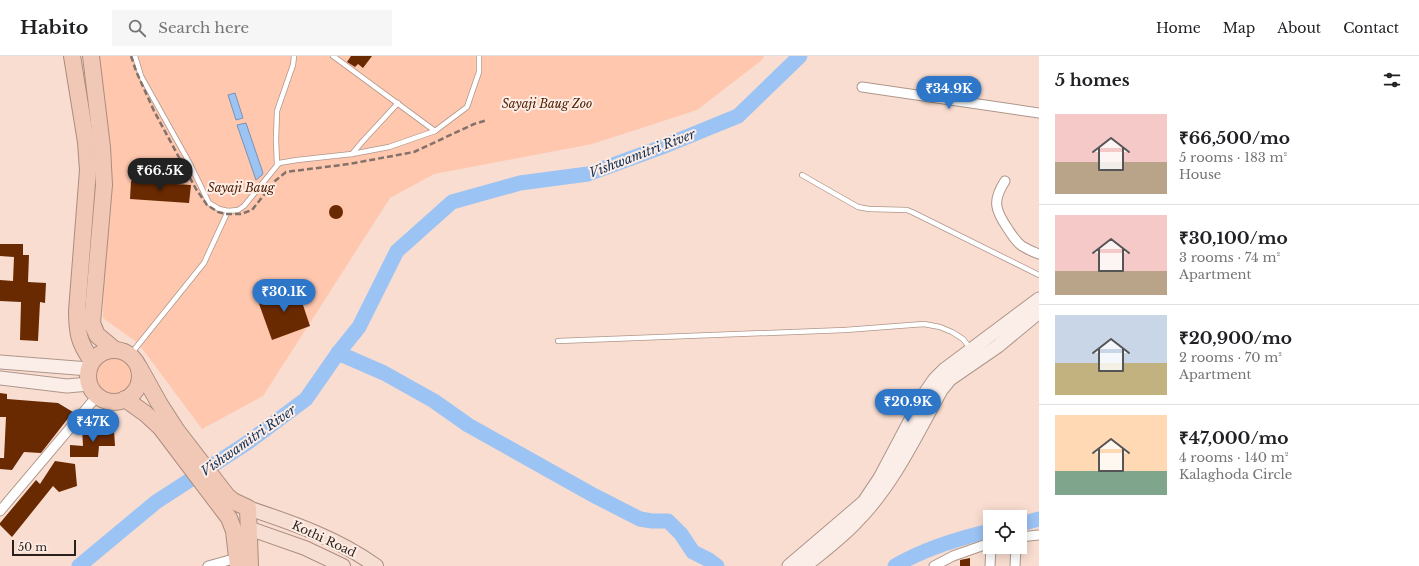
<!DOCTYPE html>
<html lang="en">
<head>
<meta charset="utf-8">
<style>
	body { margin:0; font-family:"Libre Baskerville",serif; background:#f6f6f6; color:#202124; height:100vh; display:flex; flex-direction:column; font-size:15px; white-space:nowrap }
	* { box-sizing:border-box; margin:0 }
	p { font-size:13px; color:#757577 }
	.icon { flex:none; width:22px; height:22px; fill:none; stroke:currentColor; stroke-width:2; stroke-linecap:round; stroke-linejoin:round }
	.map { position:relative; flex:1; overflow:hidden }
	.panel { display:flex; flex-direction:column; background:#fff; width:380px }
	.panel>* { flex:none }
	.buttons { position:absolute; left:983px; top:454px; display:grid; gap:8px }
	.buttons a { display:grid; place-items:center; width:44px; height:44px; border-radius:0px; background:#fff; box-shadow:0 2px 10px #0003; font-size:20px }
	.scale { position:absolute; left:12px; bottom:10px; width:64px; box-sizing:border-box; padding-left:4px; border:2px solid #291f1b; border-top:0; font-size:11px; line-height:14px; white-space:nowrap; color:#291f1b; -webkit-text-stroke:3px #feede5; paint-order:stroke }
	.price { position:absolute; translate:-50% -34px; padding:0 9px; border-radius:14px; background:#2e77c8; color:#fff; font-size:13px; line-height:26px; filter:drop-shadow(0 1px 2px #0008) }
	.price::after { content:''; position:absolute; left:50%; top:24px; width:12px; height:9px; margin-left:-6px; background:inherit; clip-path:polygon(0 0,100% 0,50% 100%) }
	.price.current { background:#222; color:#fff }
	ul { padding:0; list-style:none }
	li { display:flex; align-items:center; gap:12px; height:100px; padding:0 16px }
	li+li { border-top:1px solid #e0e0e0 }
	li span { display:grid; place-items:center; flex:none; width:112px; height:80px; border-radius:0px; color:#555 }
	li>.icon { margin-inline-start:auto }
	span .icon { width:48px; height:48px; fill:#fffc; stroke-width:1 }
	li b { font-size:17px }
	h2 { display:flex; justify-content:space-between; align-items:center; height:48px; padding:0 16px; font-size:17px }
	header { display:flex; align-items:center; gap:24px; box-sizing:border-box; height:56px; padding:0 20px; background:#fff; border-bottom:1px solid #e0e0e0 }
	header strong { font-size:19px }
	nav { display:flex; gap:22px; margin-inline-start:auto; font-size:14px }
	.search { width:280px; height:36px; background:#f6f6f6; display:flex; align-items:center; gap:10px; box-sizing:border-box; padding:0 14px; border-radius:0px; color:#757577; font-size:15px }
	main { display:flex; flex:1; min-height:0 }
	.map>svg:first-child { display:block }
	.green { fill:#fec7ae }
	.water { fill:#9bc3f4; stroke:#7992b3 }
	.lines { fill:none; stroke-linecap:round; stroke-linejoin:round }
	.river { stroke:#9bc3f4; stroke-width:15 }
	.building { fill:#692901 }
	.lane-casing { stroke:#af968a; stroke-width:6 }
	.street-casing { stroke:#af968a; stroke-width:11 }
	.secondary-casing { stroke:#af968a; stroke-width:15 }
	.primary-casing { stroke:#ab8d7f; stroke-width:16 }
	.highway-casing { stroke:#ab8d7f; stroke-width:18 }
	.lane { stroke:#fff; stroke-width:4.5 }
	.street { stroke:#fff; stroke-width:9 }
	.secondary { stroke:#fbeee9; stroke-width:13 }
	.primary { stroke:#f7ded3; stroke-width:14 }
	.highway { stroke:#f1c8b5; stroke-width:16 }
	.rail { stroke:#83726a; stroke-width:2.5; stroke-dasharray:6 3; stroke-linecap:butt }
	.labels { text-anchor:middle; stroke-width:4; stroke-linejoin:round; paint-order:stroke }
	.park-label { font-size:12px; font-style:italic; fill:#4d1e04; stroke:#feede5 }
	.street-label { font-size:12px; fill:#291f1b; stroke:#feede5 }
	.water-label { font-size:13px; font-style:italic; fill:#103259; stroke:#feede5 }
</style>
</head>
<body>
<header>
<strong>Habito</strong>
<div class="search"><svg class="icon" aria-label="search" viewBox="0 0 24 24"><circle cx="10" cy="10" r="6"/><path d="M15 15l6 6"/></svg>Search here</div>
<nav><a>Home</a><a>Map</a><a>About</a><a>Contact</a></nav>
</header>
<main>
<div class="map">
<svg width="1039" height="510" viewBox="0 0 1039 510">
	<rect width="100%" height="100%" fill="#f9ddd0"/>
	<g class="green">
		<path d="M97,0H764L762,4L697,54L592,88L434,118L390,142L263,340L202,373L138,287L103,262L105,176Z"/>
		<circle cx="115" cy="320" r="19"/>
	</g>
	<g class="water">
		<path d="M235,37L243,62L236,64L228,39Z"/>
		<path d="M246,67L263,117L262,119L256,124L237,69Z"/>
	</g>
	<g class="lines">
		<g class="river">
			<path d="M338,297L384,317L434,345L468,369L593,439L640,463L652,465H668L681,478L693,496L709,504L717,510"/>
			<path d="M1020,468L1039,463"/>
			<path d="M79,510L156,446L247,387L306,343L338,297L359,271L397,195L452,146L520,127L588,118L662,91L738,60L800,0"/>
			<path d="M895,510C922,494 960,482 990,475"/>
		</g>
	</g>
	<g class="building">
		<path d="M351,0H372L363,12L358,8L355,11L347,6Z"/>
		<path d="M131,125L191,129L189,147L130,143Z"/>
		<circle cx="336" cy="156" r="7"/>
		<path d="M0,188H23V199H29L28,226L46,227L45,247L40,246L38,285L20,284L21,246L0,245V224L13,225L14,201L0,200Z"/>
		<path d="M297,231L310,270L272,284L258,245Z"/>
		<path d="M0,337L7,338V343L58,347L73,356L41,397L24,396L12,414L0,413V402H4L6,361H0Z"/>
		<path d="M82,372L114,374L115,390H99L98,401H70V389L83,390Z"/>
		<path d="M55,405L75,408L77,430L59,436L53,430L12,481L0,469V467L36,424L40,428Z"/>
		<path d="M970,502V510H960V504Z"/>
	</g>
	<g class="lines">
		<g class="lane-casing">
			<g id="lane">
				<path d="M135,0L141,20L189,106L209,147L219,153L228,155"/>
				<path d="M333,0L435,75"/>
				<path d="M352,98L362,86L398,47"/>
				<path d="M277,109L276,83L277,55L293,9L294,0"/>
				<path d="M802,119L858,151L869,153L907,154L912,156L1039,219"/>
				<path d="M558,285L845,274L924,268L940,271L952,276L963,283L970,292"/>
				<path d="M130,299L204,207L228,155L238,154L244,150L279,107L297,104L352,98L389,91L435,75L467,51L479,16V0"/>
			</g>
		</g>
		<g class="street-casing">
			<g id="street">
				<path d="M862,31L1039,57"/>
				<path d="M1005,125C992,145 995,154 1008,173C1012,179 1016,186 1022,190C1027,193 1033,196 1039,198"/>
				<path d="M0,455L97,340"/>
				<path d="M1020,481L1039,479"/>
				<path d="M208,510L237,502"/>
				<path d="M934,510L953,500L990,487"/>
				<path d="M990,510L991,491"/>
				<path d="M1015,510L1016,491"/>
			</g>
		</g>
		<g class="secondary-casing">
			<g id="secondary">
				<path d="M0,306L89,313"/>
				<path d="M0,322L67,330L89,328"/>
				<path d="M789,510L864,446L880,422L924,339L935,323L944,314L1039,243"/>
				<path d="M805,510C822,496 841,482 856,466C893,429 916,379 941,334L950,323L998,290L1039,256"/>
			</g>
		</g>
		<g class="primary-casing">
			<g id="primary">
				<path d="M248,452C293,467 337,482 376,510"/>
				<path d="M248,472L305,492L343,510"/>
			</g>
		</g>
		<g class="highway-casing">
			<g id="highway">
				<path d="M72,0L86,86L88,114L77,255C77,277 79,287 92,305"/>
				<path d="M91,0L102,91L104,129L92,267L97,279L115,294"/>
				<circle cx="114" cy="320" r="26"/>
				<path d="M139,311L159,347L177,375L227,440L233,445L248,452L250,510"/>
				<path d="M125,343L146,358L161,372L229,462L234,475L238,510"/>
			</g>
		</g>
		<use href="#lane" class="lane"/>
		<use href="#street" class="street"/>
		<use href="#secondary" class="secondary"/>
		<use href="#primary" class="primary"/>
		<use href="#highway" class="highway"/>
		<path class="rail" d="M131,0L136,15L154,55L196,133L207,149L218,156L226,158H241L252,154L275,125L286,116L349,108L414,96L474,68L487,64"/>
	</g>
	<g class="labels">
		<g class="park-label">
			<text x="547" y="52">Sayaji Baug Zoo</text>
			<text x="241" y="136">Sayaji Baug</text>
		</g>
		<g class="street-label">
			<text transform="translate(324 483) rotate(25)" y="4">Kothi Road</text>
		</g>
		<g class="water-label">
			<text transform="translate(642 97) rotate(-21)" y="5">Vishwamitri River</text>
			<text transform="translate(248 384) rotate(-35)" y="5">Vishwamitri River</text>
		</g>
	</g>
</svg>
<div class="buttons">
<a><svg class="icon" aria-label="locate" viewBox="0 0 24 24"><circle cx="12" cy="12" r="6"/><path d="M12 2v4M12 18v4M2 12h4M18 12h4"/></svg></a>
</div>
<div class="scale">50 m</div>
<b class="price" style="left:949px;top:54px">₹34.9K</b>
<b class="price current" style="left:160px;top:136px">₹66.5K</b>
<b class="price" style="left:284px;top:257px">₹30.1K</b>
<b class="price" style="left:908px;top:367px">₹20.9K</b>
<b class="price" style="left:93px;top:387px">₹47K</b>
</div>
<section class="panel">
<h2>5 homes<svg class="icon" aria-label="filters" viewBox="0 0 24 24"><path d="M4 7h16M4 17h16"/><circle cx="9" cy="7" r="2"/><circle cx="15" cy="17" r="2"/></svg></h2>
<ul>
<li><span style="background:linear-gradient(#f6c9c9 60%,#b9a48a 0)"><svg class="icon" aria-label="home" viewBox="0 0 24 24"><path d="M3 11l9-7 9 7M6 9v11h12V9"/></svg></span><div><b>₹66,500/mo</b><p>5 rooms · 183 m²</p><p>House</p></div></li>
<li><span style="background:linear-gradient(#f6c9c9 70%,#b9a48a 0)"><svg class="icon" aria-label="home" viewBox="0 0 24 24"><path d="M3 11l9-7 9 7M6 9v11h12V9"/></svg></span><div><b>₹30,100/mo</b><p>3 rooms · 74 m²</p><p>Apartment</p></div></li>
<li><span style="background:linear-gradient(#c9d6e8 60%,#c2b280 0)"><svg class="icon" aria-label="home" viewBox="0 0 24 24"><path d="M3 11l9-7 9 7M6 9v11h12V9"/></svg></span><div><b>₹20,900/mo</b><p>2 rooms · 70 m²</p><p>Apartment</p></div></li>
<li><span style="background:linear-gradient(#ffd9b3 70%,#7fa58c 0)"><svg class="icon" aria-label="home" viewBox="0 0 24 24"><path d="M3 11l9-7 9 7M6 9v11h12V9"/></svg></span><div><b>₹47,000/mo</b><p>4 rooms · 140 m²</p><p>Kalaghoda Circle</p></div></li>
</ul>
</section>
</main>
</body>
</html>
